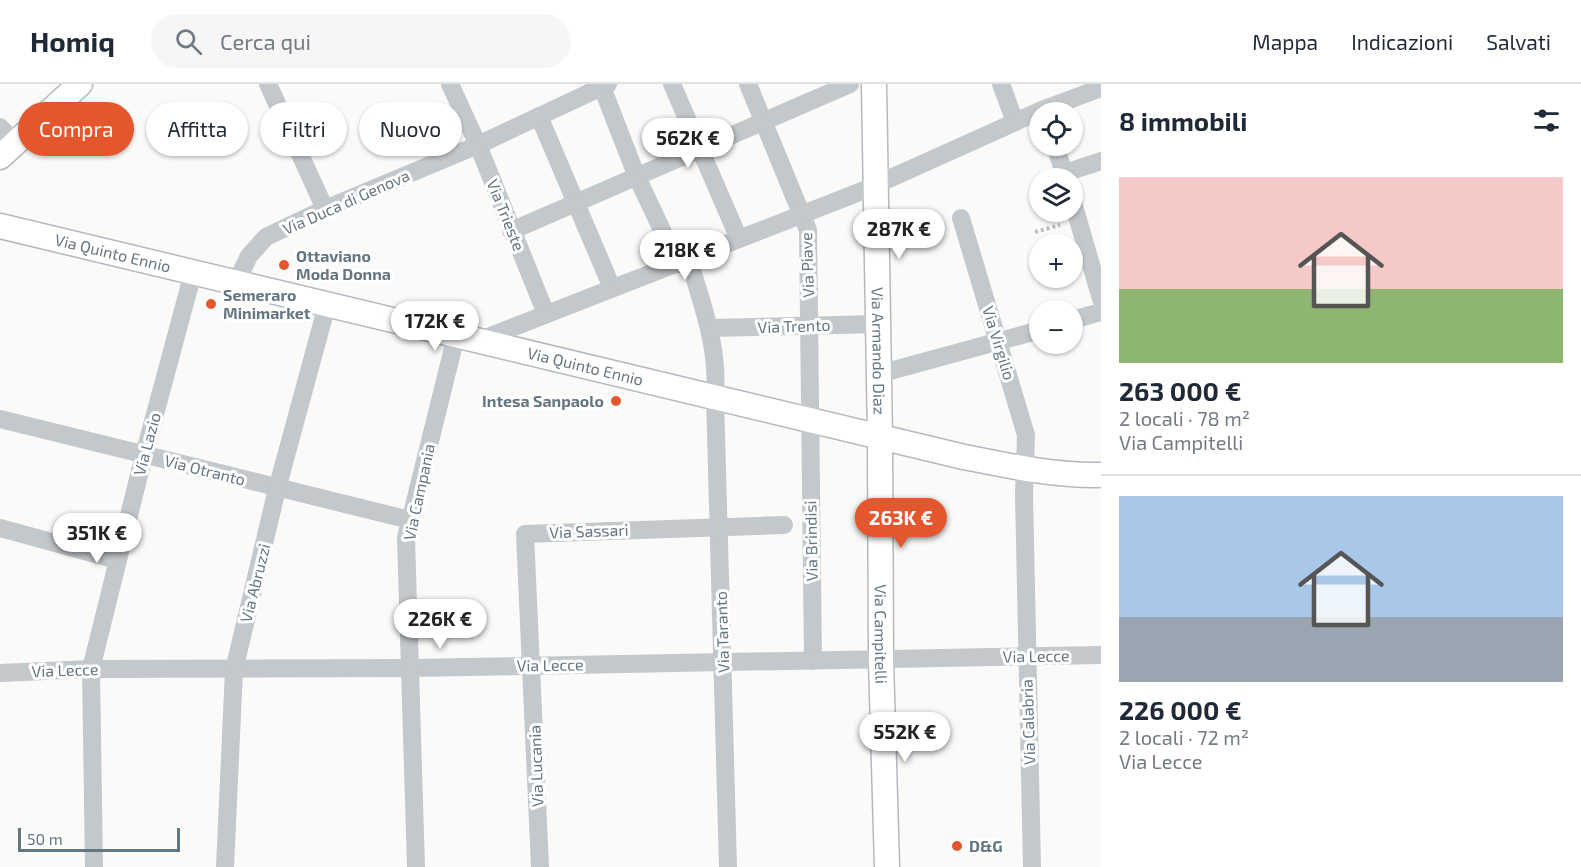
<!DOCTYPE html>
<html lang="it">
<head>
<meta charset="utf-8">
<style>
	body { margin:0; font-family:"Exo 2",sans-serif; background:#f6f6f7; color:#1f2937; height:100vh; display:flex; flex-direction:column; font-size:22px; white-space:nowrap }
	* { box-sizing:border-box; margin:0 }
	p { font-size:20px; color:#747a83 }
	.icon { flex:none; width:33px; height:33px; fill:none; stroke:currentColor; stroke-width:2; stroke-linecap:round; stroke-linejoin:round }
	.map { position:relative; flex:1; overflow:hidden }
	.details { display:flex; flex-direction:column; background:#fff; width:480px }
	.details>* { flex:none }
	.top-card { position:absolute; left:18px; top:18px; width:570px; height:54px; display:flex; gap:12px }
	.controls { position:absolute; left:1029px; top:18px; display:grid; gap:12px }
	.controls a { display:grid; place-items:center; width:54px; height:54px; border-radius:50%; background:#fff; box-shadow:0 2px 4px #0004; font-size:30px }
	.scale { position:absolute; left:18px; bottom:15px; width:162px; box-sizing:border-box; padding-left:6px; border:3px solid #657683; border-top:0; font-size:16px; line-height:21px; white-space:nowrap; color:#657683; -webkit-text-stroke:4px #fff; paint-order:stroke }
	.price { position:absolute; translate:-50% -51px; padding:0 14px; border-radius:21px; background:#fff; color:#222; font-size:20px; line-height:39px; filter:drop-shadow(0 2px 3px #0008) }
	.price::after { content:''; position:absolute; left:50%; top:36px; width:18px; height:14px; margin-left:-9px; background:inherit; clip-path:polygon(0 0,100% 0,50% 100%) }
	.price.active { background:#e4572e; color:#fff }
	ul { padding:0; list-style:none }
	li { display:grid; align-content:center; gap:12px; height:318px; padding:0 18px }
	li+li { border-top:2px solid #e0e1e3 }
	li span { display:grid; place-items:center; height:186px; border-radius:0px; color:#555 }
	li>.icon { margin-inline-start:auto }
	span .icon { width:108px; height:108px; fill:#fffc; stroke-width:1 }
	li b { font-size:26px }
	h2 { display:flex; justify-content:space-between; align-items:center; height:72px; padding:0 18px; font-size:26px }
	.tag { padding:0 21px; border-radius:27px; background:#fff; box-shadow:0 2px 4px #0004; font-size:21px; line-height:54px }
	.tag.active { background:#e4572e; color:#fff }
	header { display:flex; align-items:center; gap:36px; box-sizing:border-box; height:84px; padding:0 30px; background:#fff; border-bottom:2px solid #e0e1e3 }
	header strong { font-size:28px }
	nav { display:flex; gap:33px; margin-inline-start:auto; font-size:21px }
	.search { width:420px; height:54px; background:#f6f6f7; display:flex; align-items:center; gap:15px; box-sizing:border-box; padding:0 21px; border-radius:33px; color:#747a83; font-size:22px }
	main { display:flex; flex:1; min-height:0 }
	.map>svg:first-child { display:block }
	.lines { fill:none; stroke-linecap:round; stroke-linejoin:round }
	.secondary-casing { stroke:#b3babf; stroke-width:27 }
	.path { stroke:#bbbfc2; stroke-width:4; stroke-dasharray:3 3; stroke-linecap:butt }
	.street { stroke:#c3c8cc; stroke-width:18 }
	.secondary { stroke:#fff; stroke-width:24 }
	.poi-dot { fill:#e4572e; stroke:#fff; stroke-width:2 }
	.labels { text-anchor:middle; stroke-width:6; stroke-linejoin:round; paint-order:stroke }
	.street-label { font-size:16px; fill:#657683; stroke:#fff }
	.poi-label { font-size:16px; font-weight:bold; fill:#657683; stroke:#fff; text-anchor:start }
</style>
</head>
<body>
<header>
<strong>Homiq</strong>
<div class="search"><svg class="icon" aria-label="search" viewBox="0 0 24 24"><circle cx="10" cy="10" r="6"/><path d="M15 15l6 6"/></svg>Cerca qui</div>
<nav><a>Mappa</a><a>Indicazioni</a><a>Salvati</a></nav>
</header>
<main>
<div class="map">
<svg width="1101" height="783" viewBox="0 0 1101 783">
	<rect width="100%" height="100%" fill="#fafaf8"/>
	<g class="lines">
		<g class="secondary-casing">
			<g id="secondary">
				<path id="s1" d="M874,0L880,354L881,576L887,783"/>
				<path d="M0,73L80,0"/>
				<path id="s2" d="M0,142L964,373C1009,382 1055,392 1101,391"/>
			</g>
		</g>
		<g class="path">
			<path d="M1035,148L1060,141"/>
			<path d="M898,158L944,140"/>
		</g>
		<g class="street">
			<path d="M268,0L325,125"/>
			<path d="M450,0L478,61L546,230"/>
			<path d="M672,0L739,155"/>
			<path d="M748,0L808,146L813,577"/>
			<path d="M1001,0L1015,38"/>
			<path d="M602,3L637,93L678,180"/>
			<path d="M539,32L612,204"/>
			<path d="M0,43L15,58"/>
			<path d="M1055,62L1066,94"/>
			<path d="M1065,89L1101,77"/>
			<path d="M1072,115L1101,215"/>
			<path d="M961,134L1026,351L1024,411L1032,783"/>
			<path d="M511,147L850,0"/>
			<path d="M689,176C703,223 719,264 715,314L728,783"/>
			<path d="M236,199L249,172L266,153L325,125L478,61L608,0"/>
			<path d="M1072,236L1101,228"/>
			<path d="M710,244L879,240"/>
			<path d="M478,257L862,107L1042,26L1101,4"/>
			<path d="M879,290L1040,246"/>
			<path d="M0,335L410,436"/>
			<path d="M0,444L117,476"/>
			<path d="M0,589L91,585L411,584L1101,571"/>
			<path d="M94,783L91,585L144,371L193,189"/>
			<path d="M225,783L234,586L277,405L327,221"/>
			<path d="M416,783L406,454L456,252"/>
			<path d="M540,783L525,450L784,441"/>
		</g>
		<use href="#secondary" class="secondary"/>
	</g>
	<g class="poi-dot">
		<circle cx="284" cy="181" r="6"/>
		<circle cx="211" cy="220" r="6"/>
		<circle cx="616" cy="317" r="6"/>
		<circle cx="957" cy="762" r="6"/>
	</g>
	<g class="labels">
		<g class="street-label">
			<text transform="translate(346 118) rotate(-24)" y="6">Via Duca di Genova</text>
			<text transform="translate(506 131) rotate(68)" y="6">Via Trieste</text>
			<text dy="6" stroke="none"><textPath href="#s2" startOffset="116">Via Quinto Ennio</textPath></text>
			<text transform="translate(807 181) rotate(-92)" y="6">Via Piave</text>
			<text transform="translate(794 242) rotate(-2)" y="6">Via Trento</text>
			<text transform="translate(999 259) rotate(73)" y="6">Via Virgilio</text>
			<text dy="6" stroke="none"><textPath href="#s1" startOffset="267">Via Armando Diaz</textPath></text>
			<text dy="6" stroke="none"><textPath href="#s2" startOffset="602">Via Quinto Ennio</textPath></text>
			<text transform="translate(147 360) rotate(-75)" y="6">Via Lazio</text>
			<text transform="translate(205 386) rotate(14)" y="6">Via Otranto</text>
			<text transform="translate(419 408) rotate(-78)" y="6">Via Campania</text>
			<text transform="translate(589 447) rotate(-2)" y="6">Via Sassari</text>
			<text transform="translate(811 457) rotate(-91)" y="6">Via Brindisi</text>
			<text transform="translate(255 499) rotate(-76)" y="6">Via Abruzzi</text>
			<text transform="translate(722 548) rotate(-92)" y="6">Via Taranto</text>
			<text dy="6" stroke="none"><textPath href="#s1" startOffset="550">Via Campitelli</textPath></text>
			<text transform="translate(1036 572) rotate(-1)" y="6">Via Lecce</text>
			<text transform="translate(550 581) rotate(-1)" y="6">Via Lecce</text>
			<text transform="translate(65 586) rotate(-2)" y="6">Via Lecce</text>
			<text transform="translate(1028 638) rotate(-92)" y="6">Via Calabria</text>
			<text transform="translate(536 682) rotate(-92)" y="6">Via Lucania</text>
		</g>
		<g class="poi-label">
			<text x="296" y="178">Ottaviano<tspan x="296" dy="18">Moda Donna</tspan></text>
			<text x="223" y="217">Semeraro<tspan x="223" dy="18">Minimarket</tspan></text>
			<text x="604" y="323" text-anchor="end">Intesa Sanpaolo</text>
			<text x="969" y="768">D&amp;G</text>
		</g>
	</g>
</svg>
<div class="controls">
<a><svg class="icon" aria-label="locate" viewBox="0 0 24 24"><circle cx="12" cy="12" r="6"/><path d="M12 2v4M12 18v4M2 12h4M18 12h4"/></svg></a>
<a><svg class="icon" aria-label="layers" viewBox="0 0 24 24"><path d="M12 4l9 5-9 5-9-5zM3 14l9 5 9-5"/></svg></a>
<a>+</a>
<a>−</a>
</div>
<div class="scale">50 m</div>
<b class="price" style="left:688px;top:85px">562K €</b>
<b class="price" style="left:899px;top:176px">287K €</b>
<b class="price" style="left:685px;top:197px">218K €</b>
<b class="price" style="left:435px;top:268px">172K €</b>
<b class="price active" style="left:901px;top:465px">263K €</b>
<b class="price" style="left:97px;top:480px">351K €</b>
<b class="price" style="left:440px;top:566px">226K €</b>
<b class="price" style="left:905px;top:679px">552K €</b>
<div class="top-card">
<a class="tag active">Compra</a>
<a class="tag">Affitta</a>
<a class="tag">Filtri</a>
<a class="tag">Nuovo</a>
</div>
</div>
<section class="details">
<h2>8 immobili<svg class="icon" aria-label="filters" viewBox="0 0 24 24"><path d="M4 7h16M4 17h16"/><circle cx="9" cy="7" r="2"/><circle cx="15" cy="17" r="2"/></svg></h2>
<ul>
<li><span style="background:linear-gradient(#f6c9c9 60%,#8fb573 0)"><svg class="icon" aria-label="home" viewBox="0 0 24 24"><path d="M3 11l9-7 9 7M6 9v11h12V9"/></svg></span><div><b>263 000 €</b><p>2 locali · 78 m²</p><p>Via Campitelli</p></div></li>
<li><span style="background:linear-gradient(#a9c7e8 65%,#9aa5b1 0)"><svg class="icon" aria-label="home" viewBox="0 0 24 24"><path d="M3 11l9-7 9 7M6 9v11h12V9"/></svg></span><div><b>226 000 €</b><p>2 locali · 72 m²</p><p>Via Lecce</p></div></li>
</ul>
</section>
</main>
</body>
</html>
